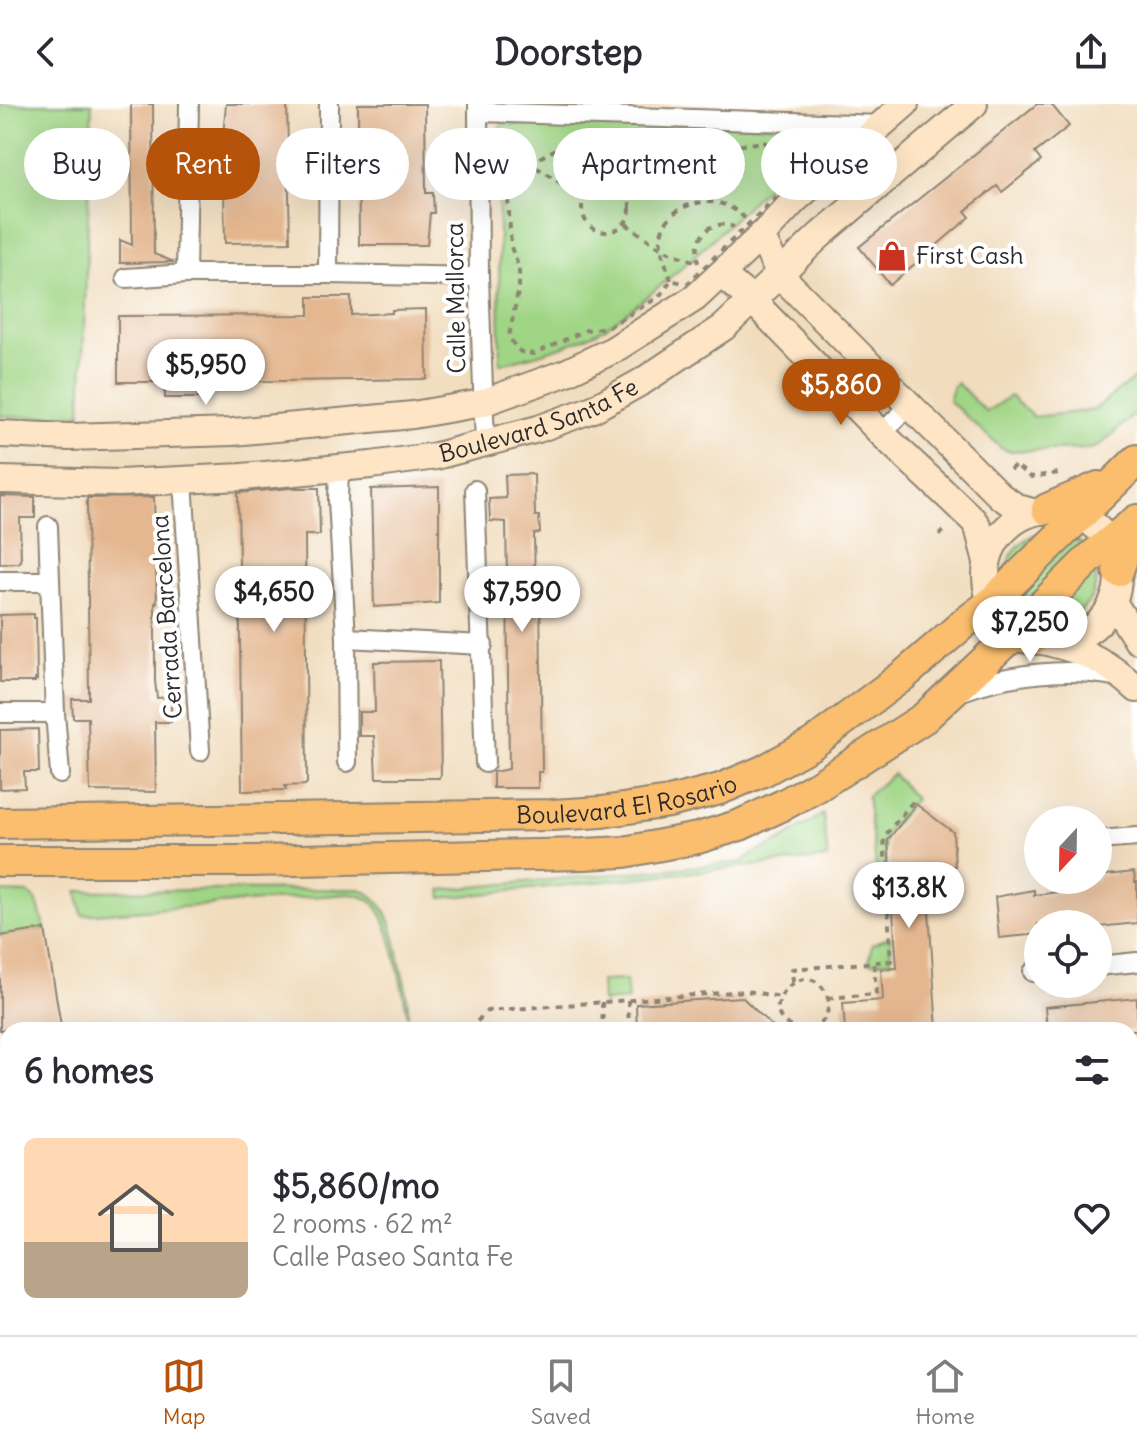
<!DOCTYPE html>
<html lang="en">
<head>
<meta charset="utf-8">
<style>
	body { margin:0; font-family:Delius,sans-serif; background:#f7f7f7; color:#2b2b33; height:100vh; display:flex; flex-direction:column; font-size:30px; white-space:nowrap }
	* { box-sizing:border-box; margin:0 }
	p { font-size:26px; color:#7c7c81 }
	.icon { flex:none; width:44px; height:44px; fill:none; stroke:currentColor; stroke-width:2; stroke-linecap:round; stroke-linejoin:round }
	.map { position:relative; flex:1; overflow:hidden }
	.sheet { position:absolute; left:0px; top:918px; width:1138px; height:314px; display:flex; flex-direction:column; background:#fff; border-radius:24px 24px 0 0; box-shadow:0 8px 32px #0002 }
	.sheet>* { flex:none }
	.guide { position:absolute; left:24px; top:24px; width:1090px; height:72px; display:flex; gap:16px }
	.needle { width:52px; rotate:202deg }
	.buttons { position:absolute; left:1024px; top:702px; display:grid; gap:16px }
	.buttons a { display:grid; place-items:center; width:88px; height:88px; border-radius:50%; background:#fff; box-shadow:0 8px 32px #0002; font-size:40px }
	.price { position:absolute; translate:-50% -68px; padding:0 18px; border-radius:28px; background:#fff; color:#222; font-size:26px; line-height:52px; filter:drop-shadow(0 2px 4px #0008) }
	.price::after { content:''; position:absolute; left:50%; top:48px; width:24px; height:18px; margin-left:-12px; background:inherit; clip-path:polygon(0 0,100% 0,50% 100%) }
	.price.selected { background:#b45309; color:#fff }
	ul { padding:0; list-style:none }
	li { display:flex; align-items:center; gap:24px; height:200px; padding:0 24px }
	li span { display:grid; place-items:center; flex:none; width:224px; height:160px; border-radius:12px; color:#555 }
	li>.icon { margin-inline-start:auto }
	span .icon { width:96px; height:96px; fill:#fffc; stroke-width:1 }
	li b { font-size:34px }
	h2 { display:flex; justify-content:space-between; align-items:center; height:96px; padding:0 24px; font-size:34px }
	.tag { padding:0 28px; border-radius:36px; background:#fff; box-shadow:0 8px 32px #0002; font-size:28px; line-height:72px }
	.tag.selected { background:#b45309; color:#fff }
	header { display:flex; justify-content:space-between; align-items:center; height:104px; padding:0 24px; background:#fff; font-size:36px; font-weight:700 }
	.menu { display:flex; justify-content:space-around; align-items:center; height:112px; border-top:2px solid #e1e1e2; background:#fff; font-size:22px; color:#7c7c81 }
	.menu a { display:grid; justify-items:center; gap:4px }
	.menu .selected { color:#b45309 }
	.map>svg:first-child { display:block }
	.green { fill:#a0d585; stroke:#668058; stroke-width:2 }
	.building { fill:#e4b790 }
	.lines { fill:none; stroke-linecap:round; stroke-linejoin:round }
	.lane-casing { stroke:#8e8474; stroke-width:13 }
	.street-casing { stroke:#8e8474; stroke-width:22 }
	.secondary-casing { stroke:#8e8474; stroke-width:30 }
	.primary-casing { stroke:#8e8474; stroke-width:34 }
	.path { stroke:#8e8474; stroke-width:4; stroke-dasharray:6 6; stroke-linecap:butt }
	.lane { stroke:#fff; stroke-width:9 }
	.street { stroke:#fff; stroke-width:18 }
	.secondary { stroke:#fde5c5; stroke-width:26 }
	.primary { stroke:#fabe6e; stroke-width:30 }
	.labels { text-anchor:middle; stroke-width:8; stroke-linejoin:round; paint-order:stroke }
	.poi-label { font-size:24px; fill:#2b2b2b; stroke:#fff; text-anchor:start }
	.street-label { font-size:24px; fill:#2b2b2b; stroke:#fff }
</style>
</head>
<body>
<header><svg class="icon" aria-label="back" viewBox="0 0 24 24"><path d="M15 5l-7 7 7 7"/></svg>Doorstep<svg class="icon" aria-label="share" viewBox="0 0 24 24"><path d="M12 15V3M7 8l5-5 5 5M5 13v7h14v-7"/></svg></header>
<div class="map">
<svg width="1137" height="1231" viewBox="0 0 1137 1231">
	<rect width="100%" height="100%" fill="#fff"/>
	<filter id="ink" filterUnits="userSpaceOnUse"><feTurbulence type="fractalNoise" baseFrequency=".0125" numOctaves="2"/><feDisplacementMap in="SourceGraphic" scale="16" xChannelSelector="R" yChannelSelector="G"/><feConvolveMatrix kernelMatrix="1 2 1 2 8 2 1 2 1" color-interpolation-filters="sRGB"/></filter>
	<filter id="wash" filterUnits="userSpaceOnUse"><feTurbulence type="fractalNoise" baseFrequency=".006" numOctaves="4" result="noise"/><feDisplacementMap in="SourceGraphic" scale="32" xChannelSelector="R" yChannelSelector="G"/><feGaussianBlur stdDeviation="1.8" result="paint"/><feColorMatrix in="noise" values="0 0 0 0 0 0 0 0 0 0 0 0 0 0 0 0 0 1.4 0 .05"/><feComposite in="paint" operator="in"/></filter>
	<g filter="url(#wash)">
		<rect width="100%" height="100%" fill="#f1ddbe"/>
		<g class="green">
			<path d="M0,0H92L81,310L36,313L0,312Z"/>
			<path d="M502,20L836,21C772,72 718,136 654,187C636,201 619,216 599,227C568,243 533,252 500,260L498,26Z"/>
			<path d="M1137,272V308L1099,342L1090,345L1008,347L1001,344L949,297L952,284L957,279L986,308L1010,292L1033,313L1094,306Z"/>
			<circle cx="1051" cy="473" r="45"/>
			<path d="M893,670L915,695L884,733L886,766L877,769L867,692Z"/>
			<path d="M823,710L828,754L442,794L441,786L743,758L749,752L779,738Z"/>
			<path d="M360,785C392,798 395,834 401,864C405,880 409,896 408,913C402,886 392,815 372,798C365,792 356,791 348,790L82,811L77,787Z"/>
			<path d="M0,788L28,789L37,798L45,825L0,832Z"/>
			<path d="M890,833L891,857L869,859L872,840Z"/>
			<path d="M626,876L628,896L602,898L601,877Z"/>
		</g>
		<g id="blocks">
			<g class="building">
				<path d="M131,0H153L154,150L174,158L120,159V136L132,141Z"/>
				<path d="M226,0H287L290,138L225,139L223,32Z"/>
				<path d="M358,0H425L426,89H433L434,109H430L427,141H360L359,139Z"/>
				<path d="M1037,0H1051L1069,22L1035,49L1041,57L1002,88L997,82L965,107L970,113L890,181L859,143Z"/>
				<path d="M309,193H351V211L392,209V206L426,205L427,275L210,278L211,294H165L164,278H118V212L309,211Z"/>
				<path d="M531,370L534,371L535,412H539L540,429L534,430L535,487H540L542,668H538V684H493V668L509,665L507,474L506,418L490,417L489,395L506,394L505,371Z"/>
				<path d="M439,383V499L374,503L371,385Z"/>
				<path d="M291,384H319L320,431H305L307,679L305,681L285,682L286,686L242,687L238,389Z"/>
				<path d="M0,392L35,393V414H20L21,457L18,459L0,460Z"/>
				<path d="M154,393L157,499H155V577L157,594L171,593V618H155L156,688L90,687L88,614H73L72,595H89L87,394Z"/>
				<path d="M34,510V514H36L37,576L35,575V578H0V511Z"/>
				<path d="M439,557L441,671L439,674H376L374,632H359V608H375L374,558Z"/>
				<path d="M38,625L39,668H24L25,684L0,685V626Z"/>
				<path d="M916,700L953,728L955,762L926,763L937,926H845L843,899L883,896L881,865L897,864L888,736Z"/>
				<path d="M1134,768L1135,778H1137V819L1098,823V820H1038V830L999,834L995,793L1034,786V791L1075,786L1073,776H1098V772Z"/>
				<path d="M45,825L61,922L38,926H0V832Z"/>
				<path d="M742,893L776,926H637L636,900Z"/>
				<path d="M1137,894V926H1047L1045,903Z"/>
			</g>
		</g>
	</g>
	<g filter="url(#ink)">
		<use href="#blocks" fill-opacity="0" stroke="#8e8474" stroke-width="2"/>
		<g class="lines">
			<g class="lane-casing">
				<g id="lane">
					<path d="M0,985L8,984"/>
					<path d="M0,1004L8,1003"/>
				</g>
			</g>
			<g class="street-casing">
				<g id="street">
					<path d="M478,0L479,173L485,340"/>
					<path d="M478,8L883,21"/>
					<path d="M186,170L189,0"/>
					<path d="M328,170L329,0"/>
					<path d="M126,174L186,170H328L479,173"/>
					<path d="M882,330L909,301"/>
					<path d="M339,364L338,396L346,534L347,658"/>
					<path d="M183,376L200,647"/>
					<path d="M475,386L485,659"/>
					<path d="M48,422L55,609L60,670"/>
					<path d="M0,477H50"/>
					<path d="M346,534L483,541"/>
					<path d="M962,587C1008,570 1065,563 1114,572"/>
					<path d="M0,609H55"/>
					<path d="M1098,736L1137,733"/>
					<path d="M1098,862L1137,858"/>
					<path d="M1033,868H1038"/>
					<path d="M1130,1035L1137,1034"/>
					<path d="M1130,1175H1137"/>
					<path d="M1104,1224V1231"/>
				</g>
			</g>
			<g class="secondary-casing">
				<g id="secondary">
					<path d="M761,132L780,171L1000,392L1018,404L1032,408"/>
					<path d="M721,170L753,197L882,330L973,416L978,423L987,458"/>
					<path d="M0,330L69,333L233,328L413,311L482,299L565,269L613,246L695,194L761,132L795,96L905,0"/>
					<path id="s1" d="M0,376L119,379L242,373L371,361L436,352L538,325L593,305L643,277L724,223L819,132L974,0"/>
					<circle cx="1052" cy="472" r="66"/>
					<path d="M1113,498L1137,536"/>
					<path d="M1051,539C1088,548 1108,559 1137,585"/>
				</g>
			</g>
			<g class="primary-casing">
				<g id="primary">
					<path d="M1047,405L1098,383"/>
					<path d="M1118,467L1128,437L1137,419"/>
					<path d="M1005,538L1089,455L1137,416"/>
					<path id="s2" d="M0,719L552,711L602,708L669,698L720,685L763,667L812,640L904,571L963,520L991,499L1137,356"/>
					<path d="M0,757H251L584,750L624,748L698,734L740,721L783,701L818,682L924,614L1005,538L1017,532L1033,535"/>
				</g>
			</g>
			<g class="path">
				<path d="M504,28L532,61L551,72L583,96"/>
				<path d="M763,38L777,43L789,54L786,72L777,92L687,180L671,176L659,193L608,223L586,226L534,250L521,248L515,243L509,232L519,183V164L511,143L508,93L514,77L541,53L560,43L572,41L619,48L689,49Z"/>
				<circle cx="606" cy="104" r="24"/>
				<path d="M626,120L662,145L698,159"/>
				<path d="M698,159C693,136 708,113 734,123"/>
				<path d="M671,176C667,162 657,142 662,127C671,101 703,93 726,101C733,104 740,110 746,115"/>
				<path d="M1010,366L1015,361L1031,373L1059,369"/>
				<path d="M939,431L948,424"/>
				<path d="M793,878L792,865L891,857L884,733L915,695"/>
				<path d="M828,894L876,890L874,859"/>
				<path d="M628,896L629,926"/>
				<path d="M602,898L603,926"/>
				<path d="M469,926L487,907L747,887L780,893"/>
				<path d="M802,926C741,913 813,838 829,898C828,914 820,925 804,926"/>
				<path d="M327,1224L335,1231"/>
				<path d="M230,1231L234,1224"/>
				<path d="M349,1231L354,1224"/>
			</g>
			<use href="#lane" class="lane"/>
			<use href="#street" class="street"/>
			<use href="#secondary" class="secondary"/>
			<use href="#primary" class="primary"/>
		</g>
	</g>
	<defs>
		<g id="shop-bare" transform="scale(2.4)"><path d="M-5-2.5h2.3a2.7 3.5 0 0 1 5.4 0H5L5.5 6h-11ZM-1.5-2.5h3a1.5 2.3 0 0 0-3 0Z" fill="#c8321e" stroke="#fff" stroke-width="2.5" paint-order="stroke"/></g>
	</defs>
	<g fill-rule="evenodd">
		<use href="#shop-bare" x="892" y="152"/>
	</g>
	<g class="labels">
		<g class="poi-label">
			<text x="916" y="160">First Cash</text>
		</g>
		<g class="street-label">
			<text transform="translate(456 194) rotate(-91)" y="8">Calle Mallorca</text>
			<text dy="8" stroke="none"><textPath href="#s1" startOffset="546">Boulevard Santa Fe</textPath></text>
			<text transform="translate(167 513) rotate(-94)" y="8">Cerrada Barcelona</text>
			<text dy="8" stroke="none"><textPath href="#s2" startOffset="628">Boulevard El Rosario</textPath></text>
		</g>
	</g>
</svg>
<div class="buttons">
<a><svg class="needle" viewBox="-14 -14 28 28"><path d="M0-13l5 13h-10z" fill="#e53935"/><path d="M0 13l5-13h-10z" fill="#7c7c81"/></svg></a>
<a><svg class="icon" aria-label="locate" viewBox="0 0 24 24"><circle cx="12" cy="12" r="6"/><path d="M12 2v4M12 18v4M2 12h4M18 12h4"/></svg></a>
</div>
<b class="price" style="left:206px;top:303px">$5,950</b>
<b class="price selected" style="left:841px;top:323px">$5,860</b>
<b class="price" style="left:274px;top:530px">$4,650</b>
<b class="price" style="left:522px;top:530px">$7,590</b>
<b class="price" style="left:1030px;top:560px">$7,250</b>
<b class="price" style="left:909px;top:826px">$13.8K</b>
<div class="guide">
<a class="tag">Buy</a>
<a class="tag selected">Rent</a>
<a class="tag">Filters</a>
<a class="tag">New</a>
<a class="tag">Apartment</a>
<a class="tag">House</a>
</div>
<section class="sheet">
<h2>6 homes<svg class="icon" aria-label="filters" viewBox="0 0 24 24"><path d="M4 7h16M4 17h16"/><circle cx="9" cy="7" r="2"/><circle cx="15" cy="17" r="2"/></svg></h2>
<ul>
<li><span style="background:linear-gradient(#ffd9b3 65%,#b9a48a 0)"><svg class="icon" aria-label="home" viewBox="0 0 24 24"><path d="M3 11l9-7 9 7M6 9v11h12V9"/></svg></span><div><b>$5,860/mo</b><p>2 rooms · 62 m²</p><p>Calle Paseo Santa Fe</p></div><svg class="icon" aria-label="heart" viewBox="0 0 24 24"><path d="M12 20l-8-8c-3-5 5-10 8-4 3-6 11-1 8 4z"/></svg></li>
</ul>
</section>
</div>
<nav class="menu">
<a class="selected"><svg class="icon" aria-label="map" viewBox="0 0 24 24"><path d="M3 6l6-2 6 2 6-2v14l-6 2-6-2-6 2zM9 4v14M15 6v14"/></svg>Map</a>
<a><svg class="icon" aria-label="saved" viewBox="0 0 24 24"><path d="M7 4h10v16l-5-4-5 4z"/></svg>Saved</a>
<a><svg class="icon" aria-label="home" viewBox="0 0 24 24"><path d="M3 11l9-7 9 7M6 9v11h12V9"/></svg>Home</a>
</nav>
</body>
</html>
